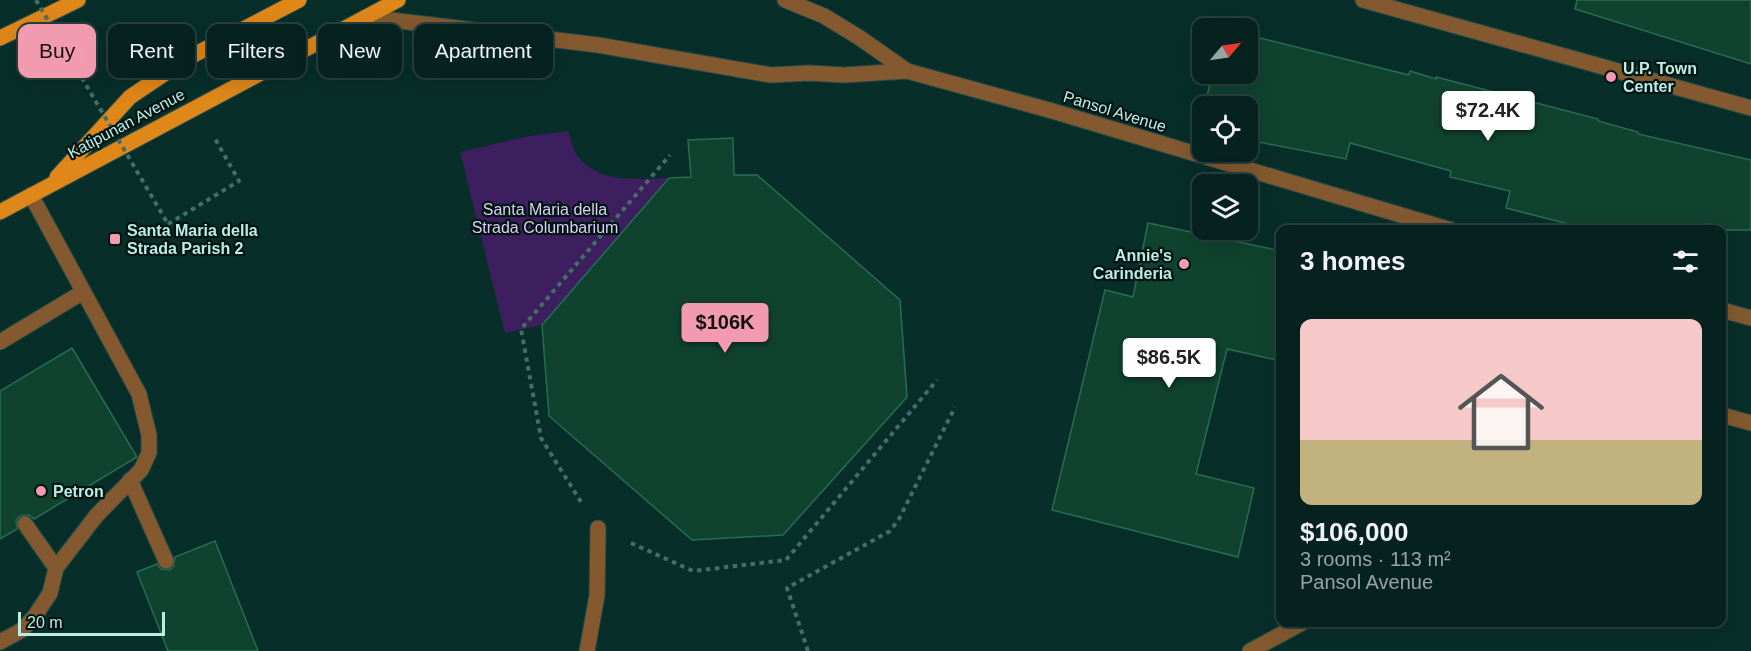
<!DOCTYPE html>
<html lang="en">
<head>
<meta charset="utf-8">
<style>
	body { margin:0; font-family:Arial,sans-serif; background:#0f2a28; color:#f1f3f6; height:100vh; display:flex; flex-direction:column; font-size:22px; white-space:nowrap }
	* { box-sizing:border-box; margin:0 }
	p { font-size:20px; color:#98a4a4 }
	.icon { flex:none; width:33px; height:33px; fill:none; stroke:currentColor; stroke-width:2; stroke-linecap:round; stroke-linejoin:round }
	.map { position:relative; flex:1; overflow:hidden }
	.drawer { position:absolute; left:1276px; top:225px; width:450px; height:402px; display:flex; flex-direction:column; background:#06221f; border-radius:12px; box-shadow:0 6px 24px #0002,0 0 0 2px #273f3d }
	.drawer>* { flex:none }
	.top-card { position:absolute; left:18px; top:24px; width:570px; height:54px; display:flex; gap:12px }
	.needle { width:39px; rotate:61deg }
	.controls { position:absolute; left:1192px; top:18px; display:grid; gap:12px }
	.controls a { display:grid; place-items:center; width:66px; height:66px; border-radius:12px; background:#06221f; box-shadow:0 6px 24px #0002,0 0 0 2px #273f3d; font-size:30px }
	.scale { position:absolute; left:18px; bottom:15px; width:147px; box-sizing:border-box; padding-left:6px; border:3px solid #bbede4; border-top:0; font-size:16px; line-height:21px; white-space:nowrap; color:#bbede4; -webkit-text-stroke:4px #001411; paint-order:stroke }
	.price { position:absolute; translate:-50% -51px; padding:0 14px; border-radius:6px; background:#fff; color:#222; font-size:20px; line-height:39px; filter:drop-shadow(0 2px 3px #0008) }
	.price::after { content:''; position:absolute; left:50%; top:36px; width:18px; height:14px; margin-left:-9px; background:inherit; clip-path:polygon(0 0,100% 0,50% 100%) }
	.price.selected { background:#f29ab0; color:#111 }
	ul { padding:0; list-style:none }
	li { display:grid; align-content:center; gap:12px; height:318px; padding:0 24px }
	li span { display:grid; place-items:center; height:186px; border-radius:12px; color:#555 }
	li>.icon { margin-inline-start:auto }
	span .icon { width:108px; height:108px; fill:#fffc; stroke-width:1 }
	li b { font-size:26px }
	h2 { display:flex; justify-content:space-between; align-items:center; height:72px; padding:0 24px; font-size:26px }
	.tag { padding:0 21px; border-radius:12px; background:#06221f; box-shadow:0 6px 24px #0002,0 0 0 2px #273f3d; font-size:21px; line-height:54px }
	.tag.selected { background:#f29ab0; color:#111 }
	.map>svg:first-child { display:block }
	.green { fill:#3d1e5e }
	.building { fill:#10432f; stroke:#276d51; stroke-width:1.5 }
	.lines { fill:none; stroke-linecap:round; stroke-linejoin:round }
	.lane-casing { stroke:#254d47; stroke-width:17 }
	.street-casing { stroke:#254d47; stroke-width:17 }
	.primary-casing { stroke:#254d47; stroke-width:17 }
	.path { stroke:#446e68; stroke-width:4; stroke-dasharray:4.5 4.5; stroke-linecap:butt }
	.lane { stroke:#84592f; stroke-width:15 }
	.street { stroke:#84592f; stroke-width:15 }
	.primary { stroke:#e0871a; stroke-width:15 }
	.path-bridge { stroke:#446e68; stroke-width:4; stroke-dasharray:4.5 4.5; stroke-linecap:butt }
	.poi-dot { fill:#f29ab0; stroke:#001411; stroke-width:2 }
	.labels { text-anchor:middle; stroke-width:4.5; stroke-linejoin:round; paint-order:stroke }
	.poi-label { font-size:16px; font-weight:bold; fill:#bbede4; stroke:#001411; text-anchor:start }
	.street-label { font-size:16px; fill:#bbede4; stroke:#001411 }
	.park-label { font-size:16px; fill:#decdf7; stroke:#001411 }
</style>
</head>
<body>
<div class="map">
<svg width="1751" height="651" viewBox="0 0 1751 651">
	<rect width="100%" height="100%" fill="#082e29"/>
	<path class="green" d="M568,131C571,139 573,151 579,158C602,184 637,179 669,178L542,325L505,333L460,152L529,136Z"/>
	<g class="building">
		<path d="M1577,0H1751V64L1575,9Z"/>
		<path d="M1248,35L1409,75L1410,71L1436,79V77L1598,119V121L1638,132V134L1751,160V230H1592L1506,208L1510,191L1450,177L1451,171L1350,143L1346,159L1248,140V106H1205L1212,74H1248Z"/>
		<path d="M733,138L734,175H757L900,300L907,397L783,535L692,540L549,416L542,325L669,178L691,177L688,140Z"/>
		<path d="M1148,223L1281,251V361L1227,349L1196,474L1254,488L1238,557L1052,510L1105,290L1133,297Z"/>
		<path d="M72,348L137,457L34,519L29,515L20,516L16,520L17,529L0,539V391Z"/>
		<path d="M215,541L258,651H168L137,572L157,564L161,569L169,570L174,566L175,557Z"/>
	</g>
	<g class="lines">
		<g class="lane-casing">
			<g id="lane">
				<path d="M1363,0L1751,108"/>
				<path d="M0,342L83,292"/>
				<path d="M130,480L166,561"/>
				<path d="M25,524L56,568"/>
				<path d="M0,642L22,630L35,616L50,593L56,568L96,516L141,470L149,453V435L139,394L31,195"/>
			</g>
		</g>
		<g class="street-casing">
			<g id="street">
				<path d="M785,0L824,16L860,38L907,71"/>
				<path d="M366,17L598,45L771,75L809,73L844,75L907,71L1049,110L1451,230"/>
				<path d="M1722,310L1751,318"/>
				<path d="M1722,415L1751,423"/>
				<path d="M587,651L597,595L598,528"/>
				<path d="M1250,651L1304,622"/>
			</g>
		</g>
		<g class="primary-casing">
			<g id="primary">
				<path d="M0,38L78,0"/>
				<path d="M57,177L130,97L188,58L299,0"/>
				<path d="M0,212L398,0"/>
			</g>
		</g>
		<g class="path">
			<path d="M168,224L239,181L214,137"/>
			<path d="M581,502L541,438L521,329L670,155"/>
			<path d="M631,543L693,571L786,560L937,380"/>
			<path d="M808,651L787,588L890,531L899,519L955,407"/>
		</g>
		<use href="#lane" class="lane"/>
		<use href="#street" class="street"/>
		<use href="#primary" class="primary"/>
		<path class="path-bridge" d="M36,0L168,224"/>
	</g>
	<g class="poi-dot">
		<circle cx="1611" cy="77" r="6"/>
		<rect x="109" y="233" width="12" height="12" rx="3"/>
		<circle cx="1184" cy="264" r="6"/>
		<circle cx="41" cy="491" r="6"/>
	</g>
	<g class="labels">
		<g class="poi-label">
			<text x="1623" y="74">U.P. Town<tspan x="1623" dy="18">Center</tspan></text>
			<text x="127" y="236">Santa Maria della<tspan x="127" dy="18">Strada Parish 2</tspan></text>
			<text x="1172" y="261" text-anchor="end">Annie's<tspan x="1172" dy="18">Carinderia</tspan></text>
			<text x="53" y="497">Petron</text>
		</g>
		<g class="street-label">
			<text transform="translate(1115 111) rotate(17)" y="6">Pansol Avenue</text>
			<text transform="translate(126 123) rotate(-28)" y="6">Katipunan Avenue</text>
		</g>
		<g class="park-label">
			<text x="545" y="215">Santa Maria della<tspan x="545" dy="18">Strada Columbarium</tspan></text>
		</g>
	</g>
</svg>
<div class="controls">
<a><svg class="needle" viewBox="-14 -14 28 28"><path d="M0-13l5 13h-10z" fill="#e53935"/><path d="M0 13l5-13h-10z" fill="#98a4a4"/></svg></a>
<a><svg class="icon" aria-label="locate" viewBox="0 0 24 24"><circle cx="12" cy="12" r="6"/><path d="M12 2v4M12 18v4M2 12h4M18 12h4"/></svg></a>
<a><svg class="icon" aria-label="layers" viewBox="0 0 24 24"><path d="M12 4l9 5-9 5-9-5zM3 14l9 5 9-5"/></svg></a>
</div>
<div class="scale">20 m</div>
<b class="price" style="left:1488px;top:142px">$72.4K</b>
<b class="price selected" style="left:725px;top:354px">$106K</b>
<b class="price" style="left:1169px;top:389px">$86.5K</b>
<div class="top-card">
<a class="tag selected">Buy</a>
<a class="tag">Rent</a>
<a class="tag">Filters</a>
<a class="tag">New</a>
<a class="tag">Apartment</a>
</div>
<section class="drawer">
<h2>3 homes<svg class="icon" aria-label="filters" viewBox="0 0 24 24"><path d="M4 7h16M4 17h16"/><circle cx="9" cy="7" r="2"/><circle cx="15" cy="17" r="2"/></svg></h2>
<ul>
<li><span style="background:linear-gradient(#f6c9c9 65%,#c2b280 0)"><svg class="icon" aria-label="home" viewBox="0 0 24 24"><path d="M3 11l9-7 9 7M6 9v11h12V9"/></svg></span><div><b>$106,000</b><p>3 rooms · 113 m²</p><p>Pansol Avenue</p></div></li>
</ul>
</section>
</div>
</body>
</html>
